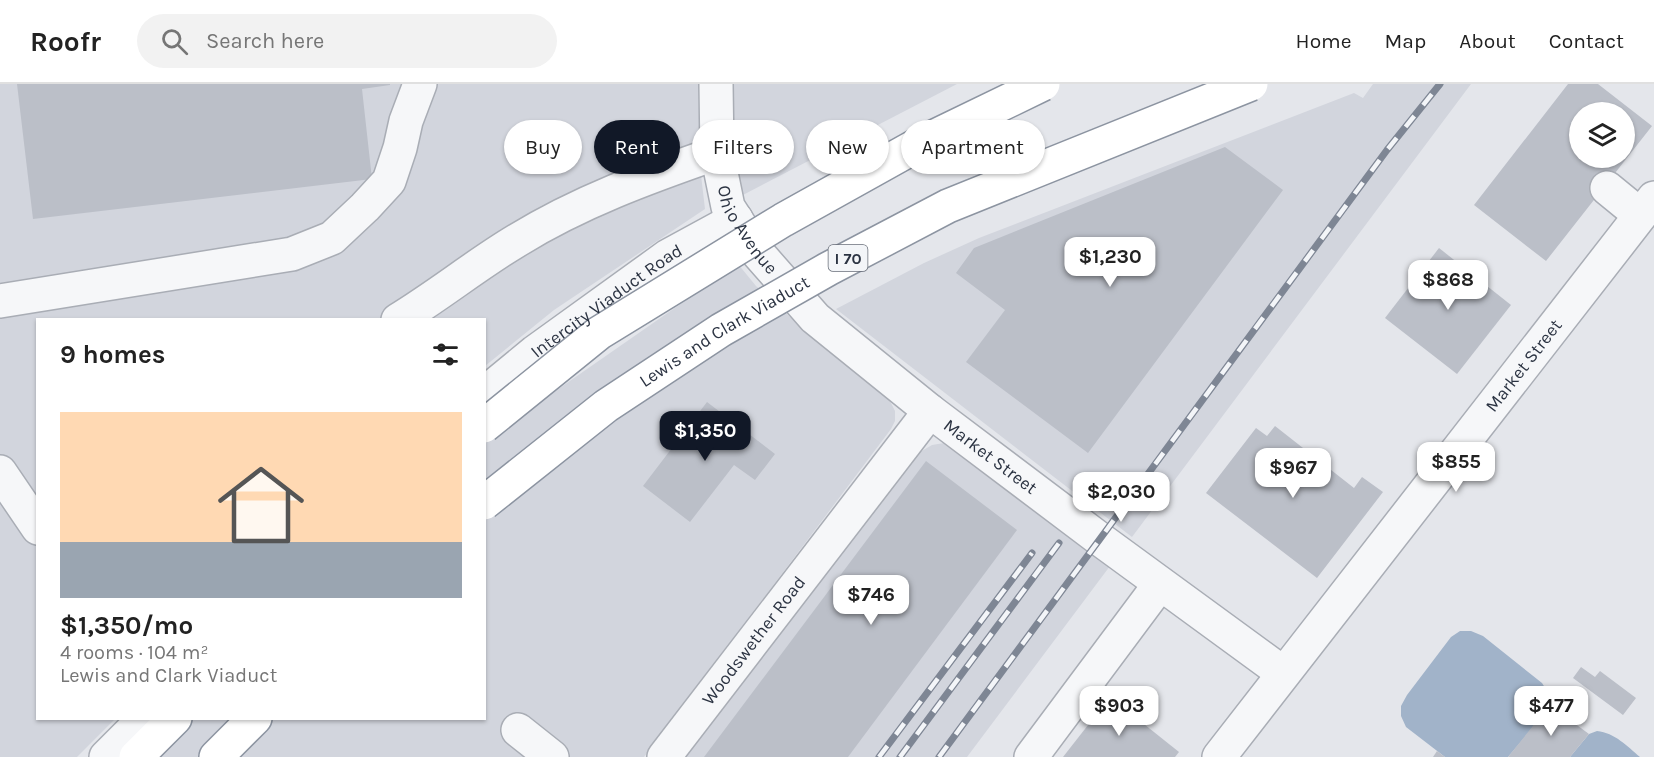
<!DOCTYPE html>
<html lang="en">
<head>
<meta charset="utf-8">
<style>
	body { margin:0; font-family:Karla,sans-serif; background:#f2f2f2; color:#222; height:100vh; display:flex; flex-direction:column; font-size:22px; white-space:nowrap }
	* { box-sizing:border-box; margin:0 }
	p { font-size:20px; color:#767676 }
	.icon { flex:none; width:33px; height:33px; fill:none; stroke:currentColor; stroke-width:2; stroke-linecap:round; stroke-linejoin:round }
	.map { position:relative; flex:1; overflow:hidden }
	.details { position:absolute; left:36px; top:234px; width:450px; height:402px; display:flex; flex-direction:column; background:#fff; border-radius:0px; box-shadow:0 2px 4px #0004 }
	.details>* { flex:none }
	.banner { position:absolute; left:504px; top:36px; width:570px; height:54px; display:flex; gap:12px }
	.buttons { position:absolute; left:1569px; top:18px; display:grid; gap:12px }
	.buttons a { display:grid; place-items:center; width:66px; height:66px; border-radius:50%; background:#fff; box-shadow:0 2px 4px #0004; font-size:30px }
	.price { position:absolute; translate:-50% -51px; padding:0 14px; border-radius:12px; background:#fff; color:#222; font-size:20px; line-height:39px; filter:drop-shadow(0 2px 3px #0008) }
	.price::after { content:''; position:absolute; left:50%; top:36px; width:18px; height:14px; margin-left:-9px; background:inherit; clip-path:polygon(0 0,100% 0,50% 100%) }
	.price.active { background:#111827; color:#fff }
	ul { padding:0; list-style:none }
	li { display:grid; align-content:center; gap:12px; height:318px; padding:0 24px }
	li+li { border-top:2px solid #e0e0e0 }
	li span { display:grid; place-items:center; height:186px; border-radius:0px; color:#555 }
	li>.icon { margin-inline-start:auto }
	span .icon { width:108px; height:108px; fill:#fffc; stroke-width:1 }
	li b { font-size:26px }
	h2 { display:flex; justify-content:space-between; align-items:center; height:72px; padding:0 24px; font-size:26px }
	.chip { padding:0 21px; border-radius:27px; background:#fff; box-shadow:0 2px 4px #0004; font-size:21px; line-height:54px }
	.chip.active { background:#111827; color:#fff }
	header { display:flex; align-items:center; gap:36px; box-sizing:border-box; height:84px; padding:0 30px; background:#fff; border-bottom:2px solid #e0e0e0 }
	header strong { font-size:28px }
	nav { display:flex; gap:33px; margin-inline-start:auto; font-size:21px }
	.search { width:420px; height:54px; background:#f2f2f2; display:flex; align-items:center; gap:15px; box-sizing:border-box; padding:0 21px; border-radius:33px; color:#767676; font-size:22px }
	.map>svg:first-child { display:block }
	.built { fill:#d2d5dd }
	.water { fill:#a1b3c9 }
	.building { fill:#bbbfc8; fill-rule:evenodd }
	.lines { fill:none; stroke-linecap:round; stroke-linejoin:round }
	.minor-casing { stroke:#a9adb5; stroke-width:36 }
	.highway-casing { stroke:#8c94a1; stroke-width:36 }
	.minor { stroke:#f6f7f9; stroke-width:33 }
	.highway { stroke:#fff; stroke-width:33 }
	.rail-casing { stroke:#7e8694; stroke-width:7 }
	.rail { stroke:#f3f5f8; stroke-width:4.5; stroke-dasharray:14; stroke-linecap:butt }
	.highway-bridge-casing { stroke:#8c94a1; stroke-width:36; stroke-linecap:butt }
	.highway-bridge { stroke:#fff; stroke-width:33 }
	.labels { text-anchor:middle; stroke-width:5; stroke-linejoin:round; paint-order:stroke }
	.shield { fill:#f3f5f8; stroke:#686e79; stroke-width:1.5 }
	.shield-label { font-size:16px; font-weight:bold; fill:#2c3443 }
	.street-label { font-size:18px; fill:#2c3443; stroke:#f3f5f8 }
</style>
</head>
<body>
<header>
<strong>Roofr</strong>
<div class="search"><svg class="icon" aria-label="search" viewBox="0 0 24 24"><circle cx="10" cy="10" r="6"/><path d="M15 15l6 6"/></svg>Search here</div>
<nav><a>Home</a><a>Map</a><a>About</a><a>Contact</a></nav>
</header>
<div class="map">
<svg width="1654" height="673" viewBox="0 0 1654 673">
	<rect width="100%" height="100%" fill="#e4e6eb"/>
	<g class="built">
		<path d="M0,0H698L701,91L705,125L554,226L485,282L484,236H38V634L115,635L77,673H0Z"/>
		<path d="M731,0H957L741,112L733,75Z"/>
		<path d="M1373,0H1471L1132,453L836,225L924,179L979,154L1354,9L1363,14Z"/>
		<path d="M738,180L756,202L824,264L888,313L895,327V337L891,345L644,673H150L189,635L484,634L485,356Z"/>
		<path d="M944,359L956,364L1044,435L1110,482L967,673H685L920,368L932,361Z"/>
	</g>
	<g class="water">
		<path d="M1460,547H1471L1483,552L1542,599C1545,604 1548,608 1548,612C1548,630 1519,659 1508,673H1445L1406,643L1401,632V622L1407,611L1451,553Z"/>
		<path d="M1597,647C1615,649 1627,662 1640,673H1570L1589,650Z"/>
	</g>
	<g class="building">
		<path d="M17,0H390V1L362,5L372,95L33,135Z"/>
		<path d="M1568,0H1598L1652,42L1546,177L1474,121ZM1580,28H1624V74H1580Z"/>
		<path d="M1225,63L1283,106L1088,369L966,278L1005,226L956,189L974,164Z"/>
		<path d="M1439,164L1511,221L1457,290L1385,234Z"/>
		<path d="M707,318L775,370L755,396L734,381L690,438L643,402Z"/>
		<path d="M1275,342L1354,404L1362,393L1383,408L1317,494L1206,409L1256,344L1267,352Z"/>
		<path d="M926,377L1017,446L848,673H704Z"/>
		<path d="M1581,583L1595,593L1600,587L1636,614L1623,631L1573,594Z"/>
		<path d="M1110,613L1179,668L1175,673H1063Z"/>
		<path d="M1547,619L1589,650L1570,673H1508L1541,632Z"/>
		<path d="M1437,667L1445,673H1433Z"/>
	</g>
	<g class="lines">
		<g class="minor-casing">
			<g id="minor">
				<path id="s1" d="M716,0L717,69L728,123L757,168L815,234L930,327L1101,456L1283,589"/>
				<path d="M1607,104L1640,131"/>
				<path d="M0,217L292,170L332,154L365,123L389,97L400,64L406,37L420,0"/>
				<path d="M398,236C439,211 476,181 516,157C579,118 648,93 717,69"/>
				<path id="s2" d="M484,310L535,268L668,172L736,135"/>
				<path d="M0,388L38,444"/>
				<path d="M518,646L552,673"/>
				<path d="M106,673L145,634"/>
				<path id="s3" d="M664,673L930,327"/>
				<path d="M1031,673L1160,500"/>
				<path id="s4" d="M1219,673L1654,114"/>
			</g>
		</g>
		<g class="highway-casing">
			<g id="highway">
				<path d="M136,673L175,634"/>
				<path d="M216,673L255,634"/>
			</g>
		</g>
		<use href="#minor" class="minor"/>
		<use href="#highway" class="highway"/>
		<g class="rail-casing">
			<g id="rail">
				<path d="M879,673L1032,469"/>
				<path d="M900,673L1059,459"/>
				<path d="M939,673L1387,66L1440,0"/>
			</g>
		</g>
		<use href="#rail" class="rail"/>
		<g class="highway-bridge-casing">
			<g id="highway-bridge">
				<path d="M484,342L599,249L783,136L923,58L1043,0"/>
				<path id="s5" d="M484,419L606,322L721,246L828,185L948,122L1251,0"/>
			</g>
		</g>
		<use href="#highway-bridge" class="highway-bridge"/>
	</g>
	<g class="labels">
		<rect class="shield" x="828.5" y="161" width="39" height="26" rx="4.5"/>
		<g class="shield-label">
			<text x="848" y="180">I 70</text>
		</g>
		<g class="street-label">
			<text dy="6" stroke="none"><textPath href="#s1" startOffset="153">Ohio Avenue</textPath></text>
			<text dy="6" stroke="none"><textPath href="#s2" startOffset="154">Intercity Viaduct Road</textPath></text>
			<text dy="6" stroke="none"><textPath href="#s5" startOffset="296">Lewis and Clark Viaduct</textPath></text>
			<text dy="6" stroke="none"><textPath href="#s4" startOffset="496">Market Street</textPath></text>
			<text dy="6" stroke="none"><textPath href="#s1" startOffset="489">Market Street</textPath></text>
			<text dy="6" stroke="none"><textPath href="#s3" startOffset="147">Woodswether Road</textPath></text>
		</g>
	</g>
</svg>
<div class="buttons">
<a><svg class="icon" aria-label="layers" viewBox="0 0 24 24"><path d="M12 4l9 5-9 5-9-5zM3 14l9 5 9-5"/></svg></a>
</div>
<b class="price" style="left:1110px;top:204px">$1,230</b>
<b class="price" style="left:1448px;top:227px">$868</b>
<b class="price active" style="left:705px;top:378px">$1,350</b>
<b class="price" style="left:1456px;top:409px">$855</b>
<b class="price" style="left:1293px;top:415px">$967</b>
<b class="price" style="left:1121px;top:439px">$2,030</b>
<b class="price" style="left:871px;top:542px">$746</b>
<b class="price" style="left:1119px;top:653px">$903</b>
<b class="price" style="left:1551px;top:653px">$477</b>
<div class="banner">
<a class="chip">Buy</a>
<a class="chip active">Rent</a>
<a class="chip">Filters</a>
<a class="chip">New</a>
<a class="chip">Apartment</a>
</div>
<section class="details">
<h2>9 homes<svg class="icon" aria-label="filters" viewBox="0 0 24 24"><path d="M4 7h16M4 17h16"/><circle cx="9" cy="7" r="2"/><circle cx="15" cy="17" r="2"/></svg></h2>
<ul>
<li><span style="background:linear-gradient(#ffd9b3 70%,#9aa5b1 0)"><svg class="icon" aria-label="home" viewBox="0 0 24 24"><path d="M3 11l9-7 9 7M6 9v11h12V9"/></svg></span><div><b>$1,350/mo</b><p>4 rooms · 104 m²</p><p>Lewis and Clark Viaduct</p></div></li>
</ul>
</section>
</div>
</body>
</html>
